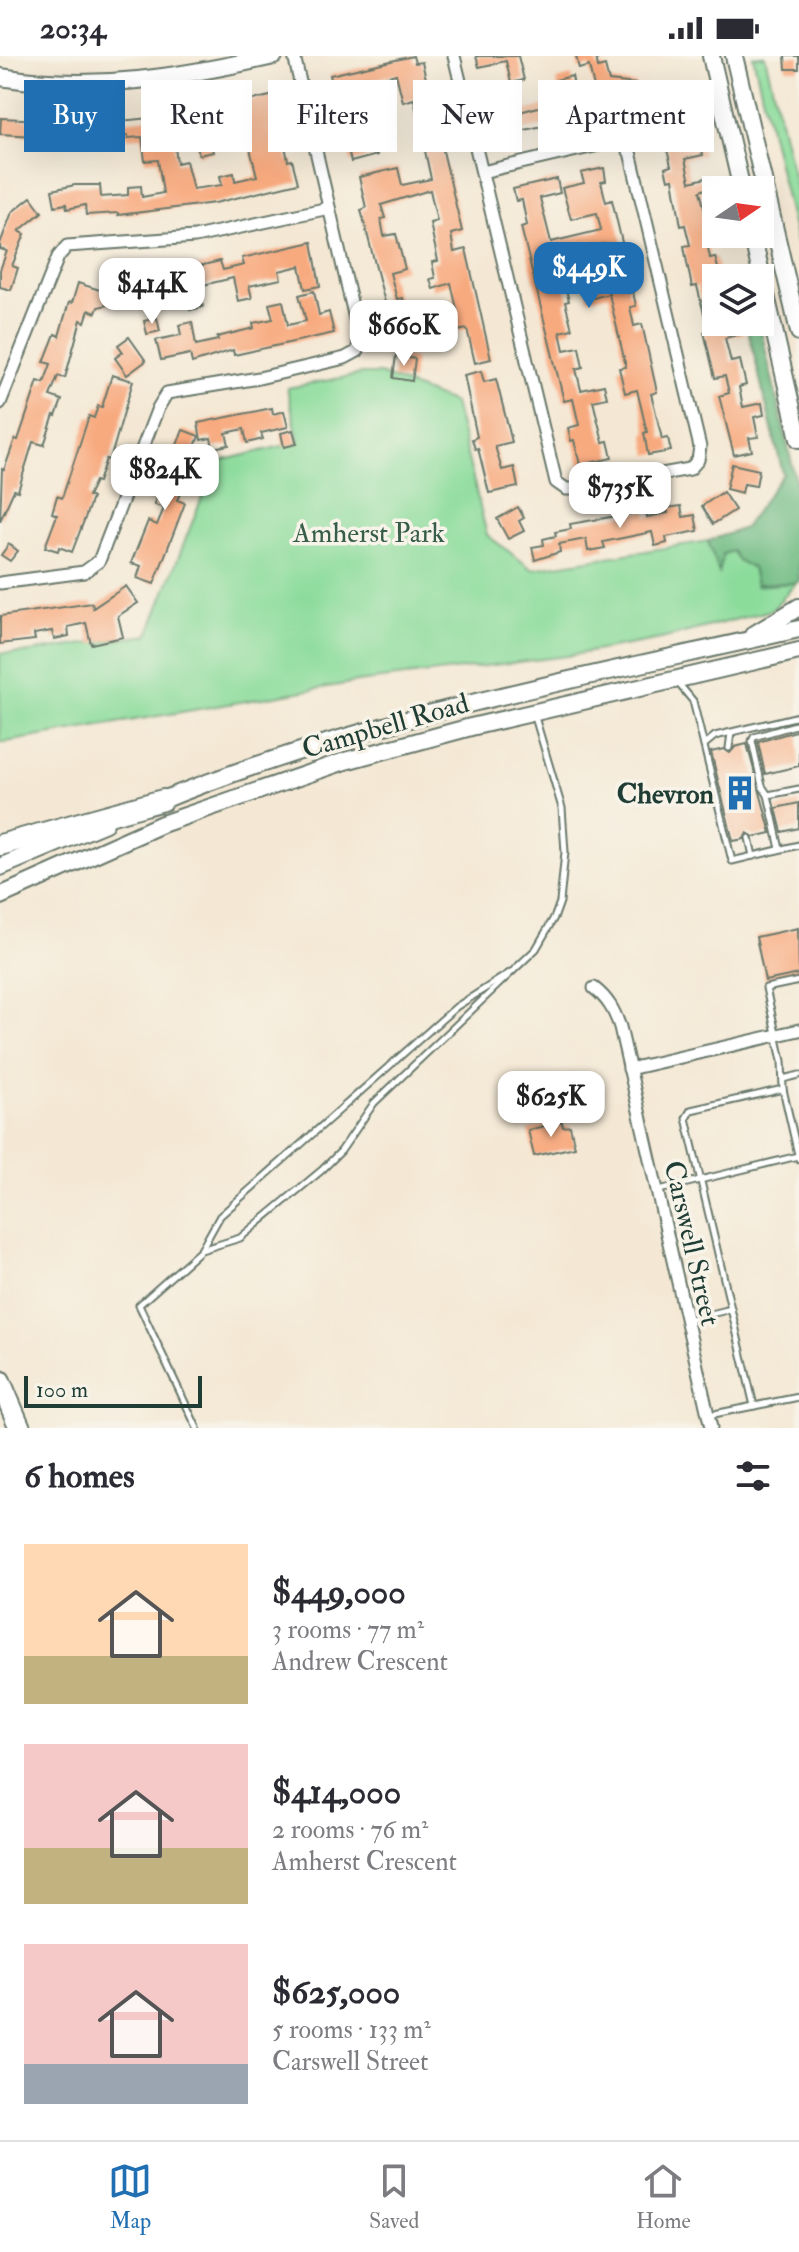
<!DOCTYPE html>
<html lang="en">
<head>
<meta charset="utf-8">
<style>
	body { margin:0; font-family:"IM FELL Double Pica",serif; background:#f7f7f7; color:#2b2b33; height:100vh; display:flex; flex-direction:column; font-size:30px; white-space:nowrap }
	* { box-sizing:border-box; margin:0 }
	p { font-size:26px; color:#7c7c81 }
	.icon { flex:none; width:44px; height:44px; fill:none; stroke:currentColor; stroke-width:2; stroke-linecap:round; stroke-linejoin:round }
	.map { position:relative; height:1372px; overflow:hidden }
	.sheet { display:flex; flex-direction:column; background:#fff; flex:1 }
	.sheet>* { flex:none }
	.top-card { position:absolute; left:24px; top:24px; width:752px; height:72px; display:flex; gap:16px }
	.needle { width:52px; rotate:77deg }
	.fabs { position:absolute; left:702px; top:120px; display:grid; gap:16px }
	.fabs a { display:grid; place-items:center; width:72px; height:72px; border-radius:0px; background:#fff; box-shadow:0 8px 32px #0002; font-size:40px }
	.scale { position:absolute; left:24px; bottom:20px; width:178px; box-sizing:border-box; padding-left:8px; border:4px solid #1f3d34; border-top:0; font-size:22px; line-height:28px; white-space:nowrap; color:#1f3d34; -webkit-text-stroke:6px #f7f3e8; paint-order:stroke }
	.price { position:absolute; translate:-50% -68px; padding:0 18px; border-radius:16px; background:#fff; color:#222; font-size:26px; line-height:52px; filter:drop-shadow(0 2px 4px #0008) }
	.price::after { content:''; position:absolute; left:50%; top:48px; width:24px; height:18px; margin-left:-12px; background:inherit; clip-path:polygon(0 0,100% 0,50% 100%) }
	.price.selected { background:#1f6fb2; color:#fff }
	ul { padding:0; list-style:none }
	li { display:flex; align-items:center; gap:24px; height:200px; padding:0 24px }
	li span { display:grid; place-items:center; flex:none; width:224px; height:160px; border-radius:0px; color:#555 }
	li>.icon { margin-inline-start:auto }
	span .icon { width:96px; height:96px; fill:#fffc; stroke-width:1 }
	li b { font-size:34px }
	h2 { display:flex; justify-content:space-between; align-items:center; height:96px; padding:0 24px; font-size:34px }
	.chip { padding:0 28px; border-radius:0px; background:#fff; box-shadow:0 8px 32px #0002; font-size:28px; line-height:72px }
	.chip.selected { background:#1f6fb2; color:#fff }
	.status { display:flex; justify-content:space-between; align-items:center; height:56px; padding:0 40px; background:#fff; direction:ltr }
	.status svg { height:22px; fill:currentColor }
	.tab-bar { display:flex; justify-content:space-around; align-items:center; height:112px; border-top:2px solid #e1e1e2; background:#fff; font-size:22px; color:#7c7c81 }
	.tab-bar a { display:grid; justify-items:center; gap:4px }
	.tab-bar .selected { color:#1f6fb2 }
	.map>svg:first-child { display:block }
	.green { fill:#8bdc9b; stroke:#558c68; stroke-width:2 }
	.forest { fill:#70bc83; stroke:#487c5c; stroke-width:2 }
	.building { fill:#f8aa7f; fill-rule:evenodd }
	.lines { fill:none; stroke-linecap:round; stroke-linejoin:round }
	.lane-casing { stroke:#6a796c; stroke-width:9 }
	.street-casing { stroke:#6a796c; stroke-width:15 }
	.secondary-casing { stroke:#6a796c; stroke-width:20 }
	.highway-casing { stroke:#6a796c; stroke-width:24 }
	.lane { stroke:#fff; stroke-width:5 }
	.street { stroke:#fff; stroke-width:11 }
	.secondary { stroke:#fff; stroke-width:16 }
	.highway { stroke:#fff; stroke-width:20 }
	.labels { text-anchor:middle; stroke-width:7; stroke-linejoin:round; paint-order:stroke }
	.park-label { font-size:28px; fill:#355d49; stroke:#f7f3e8 }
	.street-label { font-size:28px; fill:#1f3d34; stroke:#f7f3e8 }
	.poi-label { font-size:28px; font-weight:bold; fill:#1f3d34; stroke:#f7f3e8; text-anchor:end }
</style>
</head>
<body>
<div class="status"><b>20:34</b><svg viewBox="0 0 49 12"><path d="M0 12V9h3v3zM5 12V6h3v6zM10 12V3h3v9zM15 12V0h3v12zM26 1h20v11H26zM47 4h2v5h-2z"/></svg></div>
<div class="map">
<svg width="799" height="1372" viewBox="0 0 799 1372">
	<rect width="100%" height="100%" fill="#f7f3e8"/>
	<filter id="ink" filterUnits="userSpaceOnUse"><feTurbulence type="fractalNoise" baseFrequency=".0125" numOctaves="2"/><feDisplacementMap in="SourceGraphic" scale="16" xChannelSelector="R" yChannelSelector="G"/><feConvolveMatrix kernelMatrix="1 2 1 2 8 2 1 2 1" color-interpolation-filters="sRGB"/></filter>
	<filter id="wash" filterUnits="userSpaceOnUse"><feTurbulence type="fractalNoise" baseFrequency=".006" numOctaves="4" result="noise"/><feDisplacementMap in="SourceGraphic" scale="32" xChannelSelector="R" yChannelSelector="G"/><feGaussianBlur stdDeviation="1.8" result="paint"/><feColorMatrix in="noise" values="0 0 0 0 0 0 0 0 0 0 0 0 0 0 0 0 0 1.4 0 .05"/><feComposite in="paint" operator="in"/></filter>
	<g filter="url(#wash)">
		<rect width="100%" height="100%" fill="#f4e8d4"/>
		<g class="green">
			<path d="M753,0H765L799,144V198Z"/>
			<path d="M362,318H380L454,347L487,479L532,513L708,485L719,515L723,498L732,495L737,504L752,512L756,530L796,527L772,554L661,583L567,600L357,626L0,687V597H23L148,579L216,406L299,386L287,332Z"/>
		</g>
		<path class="forest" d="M746,266H759L795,421L799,441V525L796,527L756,528L752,512L737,504L732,495L723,498L719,517L708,485L744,472L783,418Z"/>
		<g id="blocks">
			<g class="building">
				<path d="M413,0L415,7L422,6L462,175L451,178L454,196L466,193L491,303L475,307L467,273L458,275L453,254L457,253L451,227L433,233L430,223L435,222L432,206L438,205L430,167L437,165L430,134L381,149L385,162L381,163L384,180L396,178L405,213L390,217L397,243L403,242L412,285L396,289L361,154L366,152L359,121L398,112L402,129L431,123L414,43L403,46L396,18L376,23L382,49L356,55L361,73L374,70L377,82L373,83L377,99L351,106L330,19Z"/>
				<path d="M476,0H518L524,24L511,27L506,5L479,11Z"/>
				<path d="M576,0H596L598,12L605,10L609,25L636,28V33L647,34L646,47L605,44L606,51L596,53V58L516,76L517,78L504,81L502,72L495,74L491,58L496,57L492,38L505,35L512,58L561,45L556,24L572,20L576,40L595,36L589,10L579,13Z"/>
				<path d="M785,0H799V13H786Z"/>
				<path d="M670,36L679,48L671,54L678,62L684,88L699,85L703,99L685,103L690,126L706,122L708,132L700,135L708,167L716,165V180L706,182L710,202L715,201L719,216H716V272L742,266L745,277L725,282L731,306L740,304L746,329L739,331L743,351L762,347L764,359L754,361L758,381L749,382L752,395L734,399L719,340L729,337L725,320L715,322L704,276L708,274L697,230L692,231L687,207L684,190L690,189L685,169L681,170L673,123L668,124L665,112L671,110L661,68L649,54Z"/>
				<path d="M279,38L288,78L283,79L288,105L292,104L298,127L215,147L118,159V157L86,159L85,149L67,153L66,148L55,150L52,134L75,129H100L101,141L128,139V131L141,130L142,141L163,137L158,104L145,105L142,81L128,82V79L88,83L0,78L1,62L87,66L119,63L120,65L150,62L151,64L247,42L248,45ZM242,62L257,120L235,125L234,117L220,120L222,129L193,133L186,105L177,107L173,75L193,71L199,99L213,96L207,70Z"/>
				<path d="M604,112L606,125L601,126L606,146L612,144L629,216L624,217L629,237L633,236L636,250L630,251L634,270L642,268L657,336L651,338L655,353L662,383L668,382L671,395L648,399L644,377L647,376L637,334L625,337L619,312L626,311L609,238L589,243L586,230L610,224L604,188L545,200L552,229L564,226L569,245L565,246L572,273L560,276L564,294L579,291L583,311L576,313L581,334L604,329L607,342L593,345L603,386L608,385L612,402L580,409L574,384L571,385L568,372L579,369L573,343L564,345L521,171L527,169L522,144L516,145L513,133L557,123L560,137L540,142L551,186L601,174L597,157L571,163L562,132L584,127L581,117Z"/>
				<path d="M31,141L42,156L19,175L25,178L12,210L18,212L11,234L0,231V214L7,195L0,193V188L12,156Z"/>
				<path d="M312,186L320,230L305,233L300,210L279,215L281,223L249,230L252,242L238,245L233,222L199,230L203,251L190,254L184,230L157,236L159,243L144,247L142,241L98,251L96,257L89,254L85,266L81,264L65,322L58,320L50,340L62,344L56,360L54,359L44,389L33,386L18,435L14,434L0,465L2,413L4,414L15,383L18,384L38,325L44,327L51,308L44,306L55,278L59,280L69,246L72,247L78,227L109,237L105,221L130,216L131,220L162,213L163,215L190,209L191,212L220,205L223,214L244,209L242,202Z"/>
				<path d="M314,235L319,259L329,256L334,277L234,299L233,294L192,307L190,298L161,304L156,284L181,279L179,269L192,266L196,289L218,284L217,281L254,272L253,267L273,263L269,248L283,245L288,269L306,265L299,239Z"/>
				<path d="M157,262L160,275L147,278L144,265Z"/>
				<path d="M435,278L438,288L426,291L423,280Z"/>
				<path d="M129,281L146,305L127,319L115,302L123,296L118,289Z"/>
				<path d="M396,299L415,303L412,325L393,322Z"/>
				<path d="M481,315L484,326L496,323L512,386L495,390L502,414L514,411L518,431L489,437L478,392L475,393L472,383L477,381L464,319Z"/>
				<path d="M112,319L133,325L110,404L106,403L98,426L95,425L88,440L92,442L85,462L72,496L59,491L58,495L45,491L57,459L52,457L57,440L62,442L89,360L94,362L98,350L102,351Z"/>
				<path d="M272,352L273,358L284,355L288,371L261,377L263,383L247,387L244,373L226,377L229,389L213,392L211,382L201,384L198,367Z"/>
				<path d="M183,374L199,380L186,414L190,416L177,444L185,447L154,528L137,522L141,510L131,507L148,465L157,469L164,452L155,449V445L174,404L171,403Z"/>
				<path d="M293,374L297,388L284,391L281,377Z"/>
				<path d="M732,408L759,414L756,430L744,428L742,437L726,433Z"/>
				<path d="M723,436L735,454L713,468L702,450Z"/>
				<path d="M681,450L683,461L695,459L698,475L666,481L667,487L655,490L652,476L603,486L605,492L588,495L586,483L559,488L560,496L535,504L532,491L544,489L543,483L556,480L555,476L571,473L570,468L646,455L647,461L668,457L667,452Z"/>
				<path d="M518,451L524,462L519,465L524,475L508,483L497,463Z"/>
				<path d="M9,488L18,495L10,505L1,499Z"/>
				<path d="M126,530L138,547L118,560L123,581L91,588L86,567L68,571L69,580L54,583L52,575L34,578L35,584L0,588V560L92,547L93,552Z"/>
				<path d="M799,674V710L765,718L758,686Z"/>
				<path d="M747,688L771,777L754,781L747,777L744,783L733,785L711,696L724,693L730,697L735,691Z"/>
				<path d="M799,747V772L782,776L776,752Z"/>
				<path d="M798,872L799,918L765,925L756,881Z"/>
				<path d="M562,1066L563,1071L570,1070L575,1091L534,1100L528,1074Z"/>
			</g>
		</g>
	</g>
	<g filter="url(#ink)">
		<use href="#blocks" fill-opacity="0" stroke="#6a796c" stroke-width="2"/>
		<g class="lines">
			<g class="lane-casing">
				<g id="lane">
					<path d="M678,627L693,645L732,805L799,789"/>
					<path d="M704,689L715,680L799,660"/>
					<path d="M729,692L731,677"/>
					<path d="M768,739L762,730L752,685L754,681L799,668"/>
					<path d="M749,782L753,800"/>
					<path d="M780,793L768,739L799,733"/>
					<path d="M799,925L766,932L782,1005L783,1033L799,1103"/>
					<path d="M783,1023L799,1019"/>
					<path d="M783,1033L691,1054L686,1062L754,1350L799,1341"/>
					<path d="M659,1134L798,1100"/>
					<path d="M201,1194L240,1182L322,1114L341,1095L374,1047L536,893L555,860L560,846L565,796L562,752L535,661"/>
					<path d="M687,1264L731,1253"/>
					<path d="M709,1359L754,1350"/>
					<path d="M197,1372L139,1249L201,1194L220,1160L456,951L511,916"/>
				</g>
			</g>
			<g class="street-casing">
				<g id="street">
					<path d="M454,0L556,426L566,433H576L690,413L698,404L700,391L630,96L622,88L612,86L482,116"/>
					<path d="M0,347L58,201L67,190L195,181L329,152"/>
					<path d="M0,527L84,516L99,505L158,352L167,337L259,322L345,302L358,295L359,280L294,0"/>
					<path d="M594,932C608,943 614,954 620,971L711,1372"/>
					<path d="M629,1013L799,974"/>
				</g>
			</g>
			<g class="secondary-casing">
				<g id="secondary">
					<path d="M711,0L742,134"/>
					<path d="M734,0L799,276"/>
					<path d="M0,21C96,36 180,21 274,0"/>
					<path d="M752,178L799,383"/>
					<path d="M753,579L799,551"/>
					<path d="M153,748C359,663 582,622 799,573"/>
					<path d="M0,811L105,767"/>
					<path d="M0,840L162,768L345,705L471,671L799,595"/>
				</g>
			</g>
			<g class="highway-casing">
				<g id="highway">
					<path d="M0,789L163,744"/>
					<path d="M0,1325L20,1372"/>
				</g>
			</g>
			<use href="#lane" class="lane"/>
			<use href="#street" class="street"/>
			<use href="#secondary" class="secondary"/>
			<use href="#highway" class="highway"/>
		</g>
	</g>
	<defs>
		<g id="building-bare" transform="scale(2.76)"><path d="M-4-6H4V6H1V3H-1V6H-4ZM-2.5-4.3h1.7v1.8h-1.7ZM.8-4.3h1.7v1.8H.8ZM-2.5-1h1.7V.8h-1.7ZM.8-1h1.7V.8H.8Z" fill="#1f6fb2" stroke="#f7f3e8" stroke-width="2.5" paint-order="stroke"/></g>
	</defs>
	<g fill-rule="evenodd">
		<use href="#building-bare" x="740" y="737"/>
	</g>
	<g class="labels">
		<g class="park-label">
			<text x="369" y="486">Amherst Park</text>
		</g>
		<g class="street-label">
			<text transform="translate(385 669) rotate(-16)" y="10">Campbell Road</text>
			<text transform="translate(693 1187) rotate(77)" y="10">Carswell Street</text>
		</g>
		<g class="poi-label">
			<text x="714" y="747">Chevron</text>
		</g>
	</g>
</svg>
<div class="fabs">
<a><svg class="needle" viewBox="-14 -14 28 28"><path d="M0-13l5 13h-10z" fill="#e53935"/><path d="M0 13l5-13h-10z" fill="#7c7c81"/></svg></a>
<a><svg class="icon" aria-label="layers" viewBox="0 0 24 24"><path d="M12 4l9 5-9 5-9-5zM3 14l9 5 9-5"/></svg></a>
</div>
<div class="scale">100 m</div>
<b class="price selected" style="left:589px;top:254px">$449K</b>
<b class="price" style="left:152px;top:270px">$414K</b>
<b class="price" style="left:404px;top:312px">$660K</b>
<b class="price" style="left:165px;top:456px">$824K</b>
<b class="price" style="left:620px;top:474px">$735K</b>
<b class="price" style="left:551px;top:1083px">$625K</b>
<div class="top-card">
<a class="chip selected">Buy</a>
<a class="chip">Rent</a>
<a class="chip">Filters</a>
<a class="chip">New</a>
<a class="chip">Apartment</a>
</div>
</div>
<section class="sheet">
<h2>6 homes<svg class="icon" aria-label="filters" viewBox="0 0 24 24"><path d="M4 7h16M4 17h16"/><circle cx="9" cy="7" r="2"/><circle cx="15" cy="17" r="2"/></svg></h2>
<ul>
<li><span style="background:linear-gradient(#ffd9b3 70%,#c2b280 0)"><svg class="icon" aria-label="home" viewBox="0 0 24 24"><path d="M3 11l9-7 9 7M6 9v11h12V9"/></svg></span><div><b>$449,000</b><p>3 rooms · 77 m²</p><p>Andrew Crescent</p></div></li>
<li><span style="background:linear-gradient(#f6c9c9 65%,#c2b280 0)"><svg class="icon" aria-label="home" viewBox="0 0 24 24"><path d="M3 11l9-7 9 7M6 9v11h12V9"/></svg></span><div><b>$414,000</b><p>2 rooms · 76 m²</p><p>Amherst Crescent</p></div></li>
<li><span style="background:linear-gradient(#f6c9c9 75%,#9aa5b1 0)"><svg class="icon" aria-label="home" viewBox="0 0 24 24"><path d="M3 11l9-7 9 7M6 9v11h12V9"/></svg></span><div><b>$625,000</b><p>5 rooms · 133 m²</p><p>Carswell Street</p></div></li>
</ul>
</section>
<nav class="tab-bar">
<a class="selected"><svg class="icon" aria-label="map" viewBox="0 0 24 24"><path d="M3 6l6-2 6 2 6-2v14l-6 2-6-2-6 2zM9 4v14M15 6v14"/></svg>Map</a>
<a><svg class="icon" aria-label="saved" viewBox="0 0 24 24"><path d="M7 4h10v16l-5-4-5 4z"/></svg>Saved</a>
<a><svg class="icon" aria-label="home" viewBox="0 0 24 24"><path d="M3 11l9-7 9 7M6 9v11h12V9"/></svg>Home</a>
</nav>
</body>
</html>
